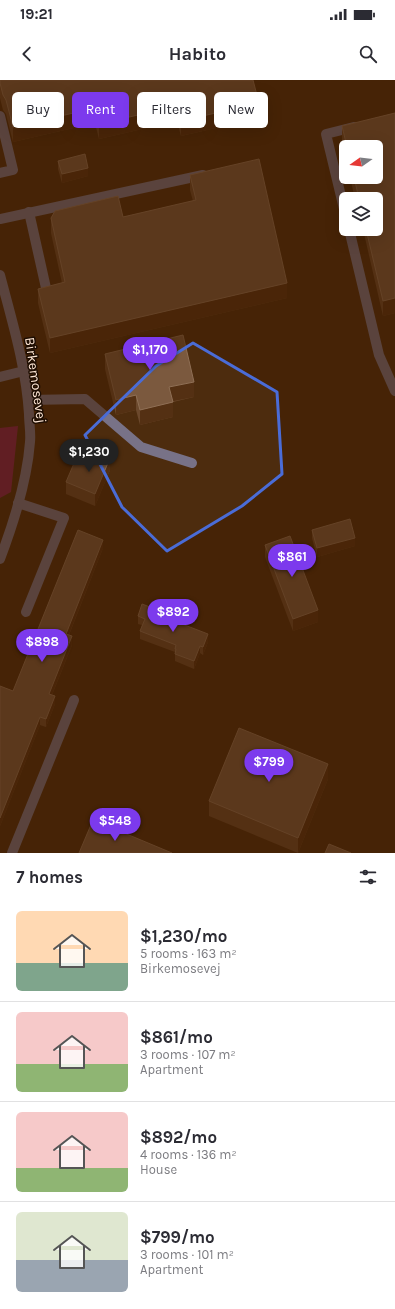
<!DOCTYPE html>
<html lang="en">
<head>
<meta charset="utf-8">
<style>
	body { margin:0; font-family:Karla,sans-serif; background:#f7f7f7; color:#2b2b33; height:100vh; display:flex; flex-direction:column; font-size:15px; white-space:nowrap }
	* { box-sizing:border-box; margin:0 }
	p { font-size:13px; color:#7c7c81 }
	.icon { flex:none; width:22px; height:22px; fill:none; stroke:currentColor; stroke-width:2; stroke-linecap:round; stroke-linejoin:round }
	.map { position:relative; height:773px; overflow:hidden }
	.panel { display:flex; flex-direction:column; background:#fff; flex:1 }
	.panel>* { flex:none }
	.hud { position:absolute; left:12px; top:12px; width:371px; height:36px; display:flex; gap:8px }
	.needle { width:26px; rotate:256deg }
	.buttons { position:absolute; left:339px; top:60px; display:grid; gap:8px }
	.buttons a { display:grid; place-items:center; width:44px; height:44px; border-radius:6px; background:#fff; box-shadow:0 4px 16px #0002; font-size:20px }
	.price { position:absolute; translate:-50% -34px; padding:0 9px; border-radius:14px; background:#7c3aed; color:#fff; font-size:13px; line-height:26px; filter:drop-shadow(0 1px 2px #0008) }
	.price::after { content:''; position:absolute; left:50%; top:24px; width:12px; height:9px; margin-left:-6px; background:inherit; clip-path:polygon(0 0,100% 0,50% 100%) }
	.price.selected { background:#222; color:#fff }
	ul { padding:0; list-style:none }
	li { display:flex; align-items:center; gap:12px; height:100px; padding:0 16px }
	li+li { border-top:1px solid #e1e1e2 }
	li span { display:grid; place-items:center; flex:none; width:112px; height:80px; border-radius:6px; color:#555 }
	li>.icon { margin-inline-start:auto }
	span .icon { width:48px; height:48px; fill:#fffc; stroke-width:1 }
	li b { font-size:17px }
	h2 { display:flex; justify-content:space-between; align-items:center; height:48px; padding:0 16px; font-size:17px }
	.pill { padding:0 14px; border-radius:6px; background:#fff; box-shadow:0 4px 16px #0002; font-size:14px; line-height:36px }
	.pill.selected { background:#7c3aed; color:#fff }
	.status { display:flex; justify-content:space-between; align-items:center; height:28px; padding:0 20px; background:#fff; direction:ltr }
	.status svg { height:11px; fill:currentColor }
	header { display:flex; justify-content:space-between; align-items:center; height:52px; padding:0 16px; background:#fff; font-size:18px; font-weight:700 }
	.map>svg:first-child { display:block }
	.built { fill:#4d2c0e; fill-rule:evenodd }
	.green { fill:#87204f }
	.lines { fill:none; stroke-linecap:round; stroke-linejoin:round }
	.minor { stroke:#787287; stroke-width:10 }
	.wall { fill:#6b482c }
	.shaded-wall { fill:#543013 }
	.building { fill:#7b593e; stroke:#8f6f55 }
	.marked { fill:none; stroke:#4a6cd7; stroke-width:3; stroke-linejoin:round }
	.labels { text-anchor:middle; stroke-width:3; stroke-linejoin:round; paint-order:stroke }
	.street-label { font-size:14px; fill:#fee6d4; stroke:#1d0d02 }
</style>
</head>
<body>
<div class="status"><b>19:21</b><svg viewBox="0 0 49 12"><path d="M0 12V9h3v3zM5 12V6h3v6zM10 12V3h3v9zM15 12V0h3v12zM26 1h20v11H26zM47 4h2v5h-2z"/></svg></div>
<header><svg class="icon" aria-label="back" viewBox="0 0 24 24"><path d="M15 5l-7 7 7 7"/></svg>Habito<svg class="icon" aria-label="search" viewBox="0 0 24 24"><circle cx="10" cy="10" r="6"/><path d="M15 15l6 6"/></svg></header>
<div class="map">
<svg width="395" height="773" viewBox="0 0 395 773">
	<rect width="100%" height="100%" fill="#421e00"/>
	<path class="built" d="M0,0H395V773H0ZM346,67H376V97H346ZM346,119H376V149H346Z"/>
	<path class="green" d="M18,346L11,412L0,418V348Z"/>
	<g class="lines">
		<g class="minor">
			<path d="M0,36L13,90L0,93"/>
			<path d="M29,132L46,208"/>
			<path d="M346,137L326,54L354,47"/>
			<path d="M0,139L203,95"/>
			<path d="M349,149L379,275L395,311"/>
			<path d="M0,195C12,241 26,286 29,334C29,343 31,353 30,362C27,402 14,442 0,479"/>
			<path d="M0,297L24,291"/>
			<path d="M28,320L85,319L141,367L192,383"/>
			<path d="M18,423L64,438L26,532"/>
			<path d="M12,773L74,620"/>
		</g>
	</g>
	<g class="wall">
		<path d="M0,0L259,38L181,56L177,41L99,59L95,43L13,62L6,34L3,30L0,18Z"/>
		<path d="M395,33V233L383,236L363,149H376V119H355L350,97H376V67H346V79L342,61V46Z"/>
		<path d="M58,81L88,96L62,103L58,89Z"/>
		<path d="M190,95L287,218L50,273L38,223V209L62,203L51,153V138L123,137L193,121L190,110Z"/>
		<path d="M105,274L194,317L173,322V337L140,345L136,330L116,335L105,289Z"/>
		<path d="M86,386L110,390L95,426L66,414V402Z"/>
		<path d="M312,450L355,466L317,477L312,458Z"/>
		<path d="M265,465L318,542L293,551L265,477Z"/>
		<path d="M103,468L69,555L72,565L52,615L55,624L46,647L40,645L0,746V606L13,611Z"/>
		<path d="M158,534L208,562L203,575L200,573L194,589L175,581V572L140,559V551L142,545L138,544V536Z"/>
		<path d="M328,699L298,773L209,736V721Z"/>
	</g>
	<g class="shaded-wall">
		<path d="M259,23V38L181,56V41Z"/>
		<path d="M177,26V41L99,59V44Z"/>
		<path d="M95,28V43L13,62V47Z"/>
		<path d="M88,88V96L62,103V94Z"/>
		<path d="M287,203V218L50,273V258Z"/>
		<path d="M395,218V233L383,236V221Z"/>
		<path d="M194,302V317L169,322V307Z"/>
		<path d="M136,315V330L116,335V320Z"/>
		<path d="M173,322V337L140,345V330Z"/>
		<path d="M110,378V390L95,426V414Z"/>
		<path d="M355,458V466L317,477V468Z"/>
		<path d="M103,460V468L66,562V554Z"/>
		<path d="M318,530V542L293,551V539Z"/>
		<path d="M208,554V562L203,575V567Z"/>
		<path d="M72,556V565L49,622V614Z"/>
		<path d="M200,566V573L194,589V581Z"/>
		<path d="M55,616V624L46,647V639Z"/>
		<path d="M40,637V645L0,746V738Z"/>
		<path d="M328,684V699L298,773V758Z"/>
	</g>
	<g class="building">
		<path d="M0,0H253L259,23L181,41L177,26L99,44L95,28L13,47L6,20L3,15L0,3Z"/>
		<path d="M395,33V218L383,221L366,149H376V119H359L354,97H376V67H347L342,46Z"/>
		<path d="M85,74L88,88L62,94L58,81Z"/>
		<path d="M259,79L287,203L50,258L38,209L65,202L51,138L55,131L118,116L123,137L196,120L190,95Z"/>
		<path d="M183,255L194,302L169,307L173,322L140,330L136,315L116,320L105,274Z"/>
		<path d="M93,371L110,378L95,414L66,402L75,381L86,386Z"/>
		<path d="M350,439L355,458L317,468L312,450Z"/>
		<path d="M78,450L103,460L66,554L72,556L49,614L55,616L46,639L40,637L0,738V606L13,611Z"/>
		<path d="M290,456L318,530L293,539L265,465Z"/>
		<path d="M142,524L158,530L156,534L208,554L203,567L200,566L194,581L175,574L176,569H175L176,565L140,551L145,539L138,536Z"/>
		<path d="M239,648L328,684L298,758L209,721Z"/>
		<path d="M93,740L172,773H79Z"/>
		<path d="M329,764L351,773H325Z"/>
	</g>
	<path d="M0 0H395V773H0ZM193,263L277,312L282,394L242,426L167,471L122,427L85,355L156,286Z" fill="#421e00" fill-opacity=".55" fill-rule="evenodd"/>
	<path class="marked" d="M193,263L277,312L282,394L242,426L167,471L122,427L85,355L156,286Z"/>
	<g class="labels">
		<g class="street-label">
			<text transform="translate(36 300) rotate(82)" y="5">Birkemosevej</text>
		</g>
	</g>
</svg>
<div class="buttons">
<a><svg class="needle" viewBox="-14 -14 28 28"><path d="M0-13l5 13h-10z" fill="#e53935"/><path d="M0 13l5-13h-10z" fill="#7c7c81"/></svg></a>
<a><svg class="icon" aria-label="layers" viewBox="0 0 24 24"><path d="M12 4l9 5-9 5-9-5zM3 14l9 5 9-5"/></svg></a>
</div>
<b class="price" style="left:150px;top:291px">$1,170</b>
<b class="price selected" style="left:89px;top:393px">$1,230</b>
<b class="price" style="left:292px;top:498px">$861</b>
<b class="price" style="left:173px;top:553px">$892</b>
<b class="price" style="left:42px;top:583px">$898</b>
<b class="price" style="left:269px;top:703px">$799</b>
<b class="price" style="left:115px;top:762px">$548</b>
<div class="hud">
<a class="pill">Buy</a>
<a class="pill selected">Rent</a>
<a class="pill">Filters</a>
<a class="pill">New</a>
</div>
</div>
<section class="panel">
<h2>7 homes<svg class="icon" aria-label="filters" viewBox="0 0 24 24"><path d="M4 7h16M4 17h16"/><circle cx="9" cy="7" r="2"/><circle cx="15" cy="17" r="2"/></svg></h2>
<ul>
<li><span style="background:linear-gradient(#ffd9b3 65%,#7fa58c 0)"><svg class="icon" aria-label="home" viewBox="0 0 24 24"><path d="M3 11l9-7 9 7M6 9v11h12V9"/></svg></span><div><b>$1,230/mo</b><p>5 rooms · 163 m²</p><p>Birkemosevej</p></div></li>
<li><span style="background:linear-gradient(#f6c9c9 65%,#8fb573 0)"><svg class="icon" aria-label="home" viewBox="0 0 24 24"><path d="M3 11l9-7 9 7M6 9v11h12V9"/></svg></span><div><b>$861/mo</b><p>3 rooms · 107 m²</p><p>Apartment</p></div></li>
<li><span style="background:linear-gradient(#f6c9c9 70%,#8fb573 0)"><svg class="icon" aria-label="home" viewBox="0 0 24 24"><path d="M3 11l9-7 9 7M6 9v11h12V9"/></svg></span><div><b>$892/mo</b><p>4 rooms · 136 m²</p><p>House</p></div></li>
<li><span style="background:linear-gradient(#dfe7d0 60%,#9aa5b1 0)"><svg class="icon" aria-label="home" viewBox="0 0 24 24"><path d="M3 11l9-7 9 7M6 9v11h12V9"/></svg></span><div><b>$799/mo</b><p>3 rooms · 101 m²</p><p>Apartment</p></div></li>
</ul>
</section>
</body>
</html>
